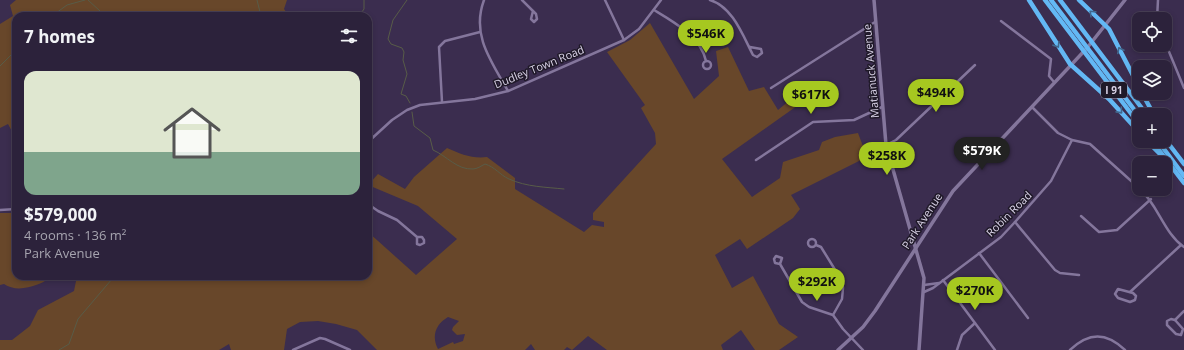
<!DOCTYPE html>
<html lang="en">
<head>
<meta charset="utf-8">
<style>
	body { margin:0; font-family:"Open Sans",sans-serif; background:#382f46; color:#f1f3f6; height:100vh; display:flex; flex-direction:column; font-size:15px; white-space:nowrap }
	* { box-sizing:border-box; margin:0 }
	p { font-size:13px; color:#a6a4af }
	.icon { flex:none; width:22px; height:22px; fill:none; stroke:currentColor; stroke-width:2; stroke-linecap:round; stroke-linejoin:round }
	.map { position:relative; flex:1; overflow:hidden }
	.sheet { position:absolute; left:12px; top:12px; width:360px; height:268px; display:flex; flex-direction:column; background:#2c223b; border-radius:12px; box-shadow:0 2px 6px #0003,0 0 0 1px #483f55 }
	.sheet>* { flex:none }
	.controls { position:absolute; left:1132px; top:12px; display:grid; gap:8px }
	.controls a { display:grid; place-items:center; width:40px; height:40px; border-radius:8px; background:#2c223b; box-shadow:0 2px 6px #0003,0 0 0 1px #483f55; font-size:20px }
	.price { position:absolute; translate:-50% -34px; padding:0 9px; border-radius:14px; background:#a6c820; color:#111; font-size:13px; line-height:26px; filter:drop-shadow(0 1px 2px #0008) }
	.price::after { content:''; position:absolute; left:50%; top:24px; width:12px; height:9px; margin-left:-6px; background:inherit; clip-path:polygon(0 0,100% 0,50% 100%) }
	.price.on { background:#222; color:#fff }
	ul { padding:0; list-style:none }
	li { display:grid; align-content:center; gap:8px; height:212px; padding:0 12px }
	li span { display:grid; place-items:center; height:124px; border-radius:12px; color:#555 }
	li>.icon { margin-inline-start:auto }
	span .icon { width:72px; height:72px; fill:#fffc; stroke-width:1 }
	li b { font-size:17px }
	h2 { display:flex; justify-content:space-between; align-items:center; height:48px; padding:0 12px; font-size:17px }
	.map>svg:first-child { display:block }
	.green { fill:#68472a; fill-rule:evenodd }
	.lines { fill:none; stroke-linecap:round; stroke-linejoin:round }
	.stream { stroke:#585c48; stroke-width:1 }
	.street { stroke:#84769c; stroke-width:2.5 }
	.secondary { stroke:#84769c; stroke-width:3.5 }
	.highway { stroke:#63b8f4; stroke-width:4.5 }
	.oneway { stroke:#41688e }
	.labels { text-anchor:middle; stroke-width:3; stroke-linejoin:round; paint-order:stroke }
	.shield { fill:#1f1928; stroke:#a19aae; stroke-width:1 }
	.shield-label { font-size:10px; font-weight:bold; fill:#d9d2e7 }
	.street-label { font-size:11px; fill:#d9d2e7; stroke:#1f1928 }
</style>
</head>
<body>
<div class="map">
<svg width="1184" height="350" viewBox="0 0 1184 350">
	<rect width="100%" height="100%" fill="#3b2d4f"/>
	<g class="green">
		<path d="M16,0H287L284,9L289,16H16V139L8,124L0,128V24L13,16L10,5Z"/>
		<path d="M650,23L694,99L719,76L716,51L728,47L749,91L764,87L778,110L813,81L818,91L722,159L752,197L780,178L783,162L819,150L822,142L835,137L858,133L867,157L791,195L800,209L793,218L747,249L740,239L715,255L732,288L753,276L779,324L798,337L779,350H755L741,330L721,345L723,350H607L588,336L572,350L567,347L564,350H535L531,344L525,350H377L357,330L336,324L318,321L300,322L287,329L284,350H231L229,344L219,350H0V340H12L30,326L38,310L74,291L77,276H368V232L416,275L457,239L418,206L368,185L378,174L405,189L414,177L447,148C460,154 473,159 487,157L515,178V189L584,232L592,225L604,227V222L593,220V213L656,144L655,133L641,108L645,105L607,52L630,40ZM448,317L459,321L453,327L452,330L457,335L465,334L463,341L454,344L453,342L438,349C431,336 436,324 448,317Z"/>
		<path d="M0,213H16V276H53C41,285 18,294 4,284L0,285Z"/>
	</g>
	<g class="lines">
		<g class="stream">
			<path d="M88,0L100,11L99,16"/>
			<path d="M257,0L261,16"/>
			<path d="M407,0L393,20L388,39L391,44L402,48L404,52L403,60L407,74L401,94L406,96L410,103"/>
			<path d="M52,16L67,5L85,0"/>
			<path d="M359,16L364,9V0"/>
			<path d="M0,66L16,50"/>
			<path d="M412,112L414,126L430,138L433,150C447,156 457,170 473,169C477,169 481,166 485,164C495,167 500,175 509,179C527,187 545,187 564,189"/>
			<path d="M59,350L69,344L78,319L112,279L113,276"/>
		</g>
		<g class="street">
			<path d="M484,0C471,35 491,61 508,91"/>
			<path d="M522,0L536,14L537,19L534,22L531,19L533,11"/>
			<path d="M605,0L624,40"/>
			<path d="M710,0C733,7 743,36 753,55L757,57L762,53L761,49L750,47"/>
			<path d="M654,10C674,22 701,37 706,61"/>
			<path d="M1157,19L1158,0"/>
			<path d="M1001,21L1051,59L1049,76L1054,82"/>
			<path d="M1165,42L1184,88"/>
			<circle cx="707" cy="65" r="4"/>
			<path d="M771,88L875,22"/>
			<path d="M442,102L439,47L445,41L480,32"/>
			<path d="M1032,107L1058,133L1072,140L1090,144L1139,188"/>
			<path d="M368,131L373,137"/>
			<path d="M368,142L392,120L407,110L420,105L475,99L508,91L624,40L639,29L661,0"/>
			<path d="M886,145L896,140L975,65"/>
			<path d="M756,160L813,122L854,120L882,107"/>
			<path d="M1140,189C1158,205 1164,233 1184,247"/>
			<path d="M368,204L378,211L397,220L417,237H422L424,240V243L420,245L417,244V237"/>
			<path d="M0,210L16,209"/>
			<path d="M1081,216L1099,232L1117,230L1151,199"/>
			<path d="M1015,222L1055,270L1060,273L1079,275"/>
			<circle cx="812" cy="243" r="4"/>
			<path d="M816,245L821,247L842,281L843,288L842,299L833,315"/>
			<path d="M979,253L1028,318"/>
			<path d="M780,264L782,258L776,256L774,259L775,263L780,264L802,302L809,307L833,315L843,329L863,350"/>
			<path d="M943,280L995,350"/>
			<path d="M924,285L939,283"/>
			<path d="M1118,289L1133,293L1136,296L1135,300L1130,302L1118,298L1115,294Z"/>
			<path d="M924,292L933,288L1001,237L1015,222L1051,181L1072,140"/>
			<path d="M1130,292L1181,245"/>
			<path d="M1171,319L1175,320L1183,329L1181,335L1176,334L1167,325V321Z"/>
			<path d="M1175,320L1184,311"/>
			<path d="M293,350L320,338L325,339L350,350"/>
			<path d="M957,350L962,335L975,323"/>
			<path d="M1070,350C1089,332 1106,332 1125,350"/>
		</g>
		<g class="secondary">
			<path d="M874,0L886,145L924,278L919,350"/>
			<path d="M838,350L863,327L875,311L953,191L1087,48L1125,0"/>
		</g>
		<g class="highway">
			<path d="M1029,0L1070,64L1109,99L1139,132"/>
			<path d="M1045,0L1139,124"/>
			<path d="M1051,0L1139,116"/>
			<path d="M1060,0L1147,115"/>
			<path d="M1079,0L1109,29L1139,87"/>
			<path d="M1142,93L1154,115"/>
			<path d="M1165,139L1184,164"/>
			<path d="M1147,141L1161,155"/>
			<path d="M1152,141L1184,183"/>
			<path d="M1158,141L1184,176"/>
		</g>
	</g>
	<defs><path id="oneway-chevron" d="M-2-3.5L2.5 0L-2 3.5" fill="none" stroke-width="1.6" stroke-linecap="round" stroke-linejoin="round"/></defs>
	<g class="oneway">
		<use href="#oneway-chevron" transform="translate(1092 13) rotate(-136)"/>
		<use href="#oneway-chevron" transform="translate(1057 45) rotate(58)"/>
		<use href="#oneway-chevron" transform="translate(1120 50) rotate(-117)"/>
		<use href="#oneway-chevron" transform="translate(1120 111) rotate(48)"/>
	</g>
	<g class="labels">
		<rect class="shield" x="1101" y="82" width="26" height="16" rx="3"/>
		<g class="shield-label">
			<text x="1114" y="94">I 91</text>
		</g>
		<g class="street-label">
			<text transform="translate(539 67) rotate(-22)" y="4">Dudley Town Road</text>
			<text transform="translate(871 71) rotate(-95)" y="4">Matianuck Avenue</text>
			<text transform="translate(1009 214) rotate(-45)" y="4">Robin Road</text>
			<text transform="translate(922 221) rotate(-57)" y="4">Park Avenue</text>
		</g>
	</g>
</svg>
<div class="controls">
<a><svg class="icon" aria-label="locate" viewBox="0 0 24 24"><circle cx="12" cy="12" r="6"/><path d="M12 2v4M12 18v4M2 12h4M18 12h4"/></svg></a>
<a><svg class="icon" aria-label="layers" viewBox="0 0 24 24"><path d="M12 4l9 5-9 5-9-5zM3 14l9 5 9-5"/></svg></a>
<a>+</a>
<a>−</a>
</div>
<b class="price" style="left:706px;top:54px">$546K</b>
<b class="price" style="left:936px;top:113px">$494K</b>
<b class="price" style="left:811px;top:115px">$617K</b>
<b class="price on" style="left:982px;top:171px">$579K</b>
<b class="price" style="left:887px;top:176px">$258K</b>
<b class="price" style="left:817px;top:302px">$292K</b>
<b class="price" style="left:975px;top:311px">$270K</b>
<section class="sheet">
<h2>7 homes<svg class="icon" aria-label="filters" viewBox="0 0 24 24"><path d="M4 7h16M4 17h16"/><circle cx="9" cy="7" r="2"/><circle cx="15" cy="17" r="2"/></svg></h2>
<ul>
<li><span style="background:linear-gradient(#dfe7d0 65%,#7fa58c 0)"><svg class="icon" aria-label="home" viewBox="0 0 24 24"><path d="M3 11l9-7 9 7M6 9v11h12V9"/></svg></span><div><b>$579,000</b><p>4 rooms · 136 m²</p><p>Park Avenue</p></div></li>
</ul>
</section>
</div>
</body>
</html>
